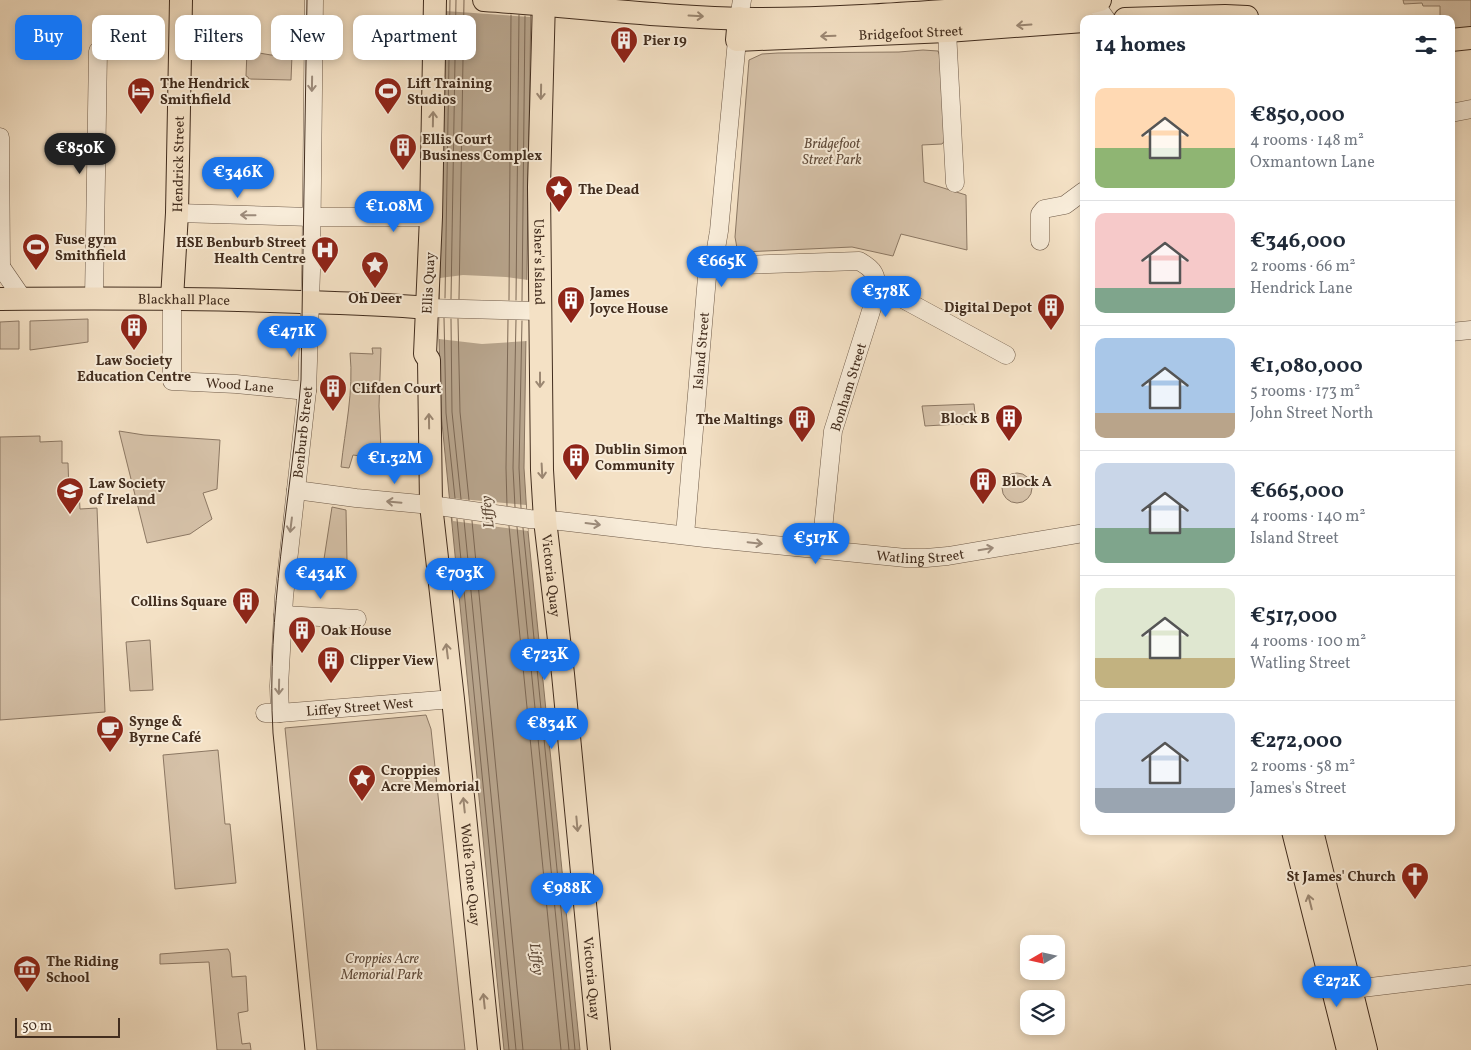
<!DOCTYPE html>
<html lang="en">
<head>
<meta charset="utf-8">
<style>
	body { margin:0; font-family:Vollkorn,serif; background:#f6f6f7; color:#1f2937; height:100vh; display:flex; flex-direction:column; font-size:19px; white-space:nowrap }
	* { box-sizing:border-box; margin:0 }
	p { font-size:16px; color:#747a83 }
	.icon { flex:none; width:28px; height:28px; fill:none; stroke:currentColor; stroke-width:2; stroke-linecap:round; stroke-linejoin:round }
	.map { position:relative; flex:1; overflow:hidden }
	.details { position:absolute; left:1080px; top:15px; width:375px; height:820px; display:flex; flex-direction:column; background:#fff; border-radius:10px; box-shadow:0 2px 8px #0003 }
	.details>* { flex:none }
	.hud { position:absolute; left:15px; top:15px; width:475px; height:45px; display:flex; gap:10px }
	.needle { width:32px; rotate:261deg }
	.tools { position:absolute; left:1020px; top:935px; display:grid; gap:10px }
	.tools a { display:grid; place-items:center; width:45px; height:45px; border-radius:10px; background:#fff; box-shadow:0 2px 8px #0003; font-size:25px }
	.scale { position:absolute; left:15px; bottom:12px; width:105px; box-sizing:border-box; padding-left:5px; border:2px solid #422d1e; border-top:0; font-size:14px; line-height:18px; white-space:nowrap; color:#422d1e; -webkit-text-stroke:4px #f8ecd9; paint-order:stroke }
	.price { position:absolute; translate:-50% -42px; padding:0 11px; border-radius:18px; background:#1a73e8; color:#fff; font-size:16px; line-height:32px; filter:drop-shadow(0 1px 2px #0008) }
	.price::after { content:''; position:absolute; left:50%; top:30px; width:15px; height:11px; margin-left:-8px; background:inherit; clip-path:polygon(0 0,100% 0,50% 100%) }
	.price.active { background:#222; color:#fff }
	ul { padding:0; list-style:none }
	li { display:flex; align-items:center; gap:15px; height:125px; padding:0 15px }
	li+li { border-top:1px solid #e0e1e3 }
	li span { display:grid; place-items:center; flex:none; width:140px; height:100px; border-radius:10px; color:#555 }
	li>.icon { margin-inline-start:auto }
	span .icon { width:60px; height:60px; fill:#fffc; stroke-width:1 }
	li b { font-size:21px }
	h2 { display:flex; justify-content:space-between; align-items:center; height:60px; padding:0 15px; font-size:21px }
	.chip { padding:0 18px; border-radius:10px; background:#fff; box-shadow:0 2px 8px #0003; font-size:18px; line-height:45px }
	.chip.active { background:#1a73e8; color:#fff }
	.map>svg:first-child { display:block }
	.green { fill:#d6c2a9; stroke:#8c7864 }
	.water { fill:#b7a48c; stroke:#887460 }
	.pier { fill:#f4e1c5 }
	.lines { fill:none; stroke-linecap:round; stroke-linejoin:round }
	.shore { stroke:#7c6855; stroke-width:1 }
	.minor-casing { stroke:#6e5a48; stroke-width:19 }
	.major-casing { stroke:#422d1e; stroke-width:24 }
	.minor { stroke:#f8ecd9; stroke-width:18 }
	.major { stroke:#f4e1c5; stroke-width:22 }
	.tram { stroke:#422d1e; stroke-width:1 }
	.oneway { stroke:#9b8772 }
	.oneway2 { stroke:#9d8c7c }
	.labels { text-anchor:middle; stroke-width:4; stroke-linejoin:round; paint-order:stroke }
	.street-label { font-size:14px; fill:#422d1e; stroke:#f8ecd9 }
	.poi-label { font-size:14px; font-weight:bold; fill:#422d1e; stroke:#f8ecd9; text-anchor:start }
	.park-label { font-size:14px; font-style:italic; fill:#604b3a; stroke:#f8ecd9 }
	.water-label { font-size:15px; font-style:italic; fill:#5f4b3a; stroke:#f8ecd9 }
</style>
</head>
<body>
<div class="map">
<svg width="1471" height="1050" viewBox="0 0 1471 1050">
	<rect width="100%" height="100%" fill="#f4e1c5"/>
	<filter id="stains"><feTurbulence type="fractalNoise" baseFrequency=".004" numOctaves="4"/><feColorMatrix values="0 0 0 0 .2 0 0 0 0 .09 0 0 0 0 .02 0 0 0 .5 -.17"/></filter>
	<radialGradient id="worn" r=".72"><stop offset=".6" stop-color="#630" stop-opacity="0"/><stop offset="1" stop-color="#630" stop-opacity=".3"/></radialGradient>
	<g class="green">
		<path d="M1403,0H1471V28L1451,32V19H1440V6H1423L1422,3L1404,4Z"/>
		<path d="M923,50L938,51L941,59L946,139L942,144L922,145L924,182L966,195L967,250L901,234L893,256L852,247L743,252L737,248L735,237L749,60L762,54L778,53L899,52Z"/>
		<path d="M247,51L271,55H292L291,80L249,79L248,77L246,76Z"/>
		<path d="M88,319V342L30,350V321Z"/>
		<path d="M19,321V349H0V322Z"/>
		<path d="M372,348H381L379,406L382,471L366,470L368,457L353,455L349,468L341,467C345,429 354,391 350,353L373,354Z"/>
		<path d="M974,404L976,423L925,426L922,406Z"/>
		<path d="M119,431L144,435L220,440L217,489L203,493L212,519L190,534L147,543Z"/>
		<path d="M40,436V442L62,441V463H68L69,492H79L80,509L97,508L105,712L0,720V437Z"/>
		<circle cx="1017" cy="488" r="15"/>
		<path d="M332,507L346,510L347,561L342,575L322,572Z"/>
		<path d="M150,640L153,690L130,691L126,642Z"/>
		<path d="M426,715L431,729L465,1050H317L285,728Z"/>
		<path d="M218,750L225,824H230L236,883L175,889L163,755Z"/>
		<path d="M228,949L230,953L232,977L246,976L248,1011L238,1013L242,1044L250,1043L251,1050H217L209,962L160,964V954Z"/>
	</g>
	<path class="water" d="M445,0H531L524,468L528,531L580,1050H504L441,413L439,339Z"/>
	<g class="pier">
		<path d="M445,0H531L530,17L445,11Z"/>
		<path d="M463,275L506,277L528,280L527,341L482,344L439,339L440,278Z"/>
		<path d="M450,498L526,505L528,531L453,521Z"/>
	</g>
	<g class="lines">
		<g class="shore">
			<path d="M445,298L450,0"/>
			<path d="M451,299L456,0"/>
			<path d="M459,299L464,0"/>
			<path d="M509,300L511,15"/>
			<path d="M516,300L519,15"/>
			<path d="M522,301L525,16"/>
			<path d="M444,318L446,413L455,498"/>
			<path d="M451,319L452,412L461,499"/>
			<path d="M458,319L460,412L469,500"/>
			<path d="M507,506L506,468L508,320"/>
			<path d="M515,507L513,468L516,320"/>
			<path d="M521,508L519,468L522,321"/>
			<path d="M457,519L509,1050"/>
			<path d="M464,520L516,1050"/>
			<path d="M472,521L523,1050"/>
			<path d="M509,526L561,1050"/>
			<path d="M517,527L569,1050"/>
			<path d="M523,528L575,1050"/>
		</g>
		<g class="minor-casing">
			<g id="minor">
				<path d="M1092,0L1106,19"/>
				<path d="M739,18L742,0"/>
				<path d="M947,31L955,183"/>
				<path d="M1451,113L1471,109"/>
				<path d="M0,137L1,267L0,269"/>
				<path d="M177,213L311,217H431"/>
				<path d="M1040,241V214L1044,209L1065,205L1084,191"/>
				<path d="M713,266L859,261C874,269 877,275 877,292L833,431L821,549"/>
				<path d="M1,267L23,299"/>
				<path d="M877,285L1006,355"/>
				<path d="M94,299L98,51"/>
				<path id="s1" d="M172,299V381L236,384L307,391"/>
				<path d="M427,308L540,311"/>
				<path d="M1451,332L1471,330"/>
				<path id="s2" d="M296,490L356,498L431,505L530,519L560,521L705,538L906,558H926L948,556L1084,533"/>
				<path id="s3" d="M685,535L707,277L713,266L719,231L737,40"/>
				<path d="M283,615L357,619"/>
				<path id="s4" d="M265,713H280L453,699"/>
				<path id="s5" d="M280,713L279,686L284,597L307,391L311,271L314,0"/>
				<path d="M1340,993L1362,988L1471,975"/>
			</g>
		</g>
		<g class="major-casing">
			<g id="major">
				<path id="s6" d="M435,0L431,217L425,354L429,360L431,505L453,699L489,1050"/>
				<path d="M484,0C574,6 665,18 756,19C868,19 980,7 1092,2L1100,0"/>
				<path id="s7" d="M544,0L539,187L542,470L545,520L563,674L599,1050"/>
				<path id="s8" d="M739,18L737,40L947,31L1084,21"/>
				<path d="M1125,19L1225,16L1247,17"/>
				<path d="M1451,40L1471,38"/>
				<path id="s9" d="M0,299C100,298 201,298 301,302C343,303 385,304 427,308"/>
				<path id="s10" d="M172,299L177,213L181,0"/>
				<path d="M1293,831L1348,1050"/>
				<path d="M1312,831L1366,1050"/>
			</g>
		</g>
		<use href="#minor" class="minor"/>
		<use href="#major" class="major"/>
		<path class="tram" d="M305,1050L273,733C266,615 291,497 301,380L307,0"/>
	</g>
	<defs><path id="oneway-shaft" d="M-6 0H5M1.5-3L5.5 0L1.5 3" fill="none" stroke-width="1.6" stroke-linecap="round" stroke-linejoin="round" transform="scale(1.25)"/></defs>
	<g class="oneway">
		<use href="#oneway-shaft" transform="translate(696 16) rotate(3)"/>
		<use href="#oneway-shaft" transform="translate(1024 25) rotate(176)"/>
		<use href="#oneway-shaft" transform="translate(828 36) rotate(178)"/>
		<use href="#oneway-shaft" transform="translate(541 92) rotate(91)"/>
		<use href="#oneway-shaft" transform="translate(433 119) rotate(-89)"/>
		<use href="#oneway-shaft" transform="translate(540 380) rotate(90)"/>
		<use href="#oneway-shaft" transform="translate(429 421) rotate(-91)"/>
		<use href="#oneway-shaft" transform="translate(542 471) rotate(87)"/>
		<use href="#oneway-shaft" transform="translate(447 651) rotate(-97)"/>
		<use href="#oneway-shaft" transform="translate(464 805) rotate(-96)"/>
		<use href="#oneway-shaft" transform="translate(577 824) rotate(85)"/>
		<use href="#oneway-shaft" transform="translate(1310 902) rotate(-104)"/>
		<use href="#oneway-shaft" transform="translate(484 1001) rotate(-96)"/>
	</g>
	<g class="oneway2">
		<use href="#oneway-shaft" transform="translate(312 84) rotate(91)"/>
		<use href="#oneway-shaft" transform="translate(248 215) rotate(-179)"/>
		<use href="#oneway-shaft" transform="translate(394 502) rotate(-175)"/>
		<use href="#oneway-shaft" transform="translate(593 524) rotate(7)"/>
		<use href="#oneway-shaft" transform="translate(291 525) rotate(97)"/>
		<use href="#oneway-shaft" transform="translate(755 543) rotate(6)"/>
		<use href="#oneway-shaft" transform="translate(986 549) rotate(-9)"/>
		<use href="#oneway-shaft" transform="translate(279 687) rotate(91)"/>
	</g>
	<defs>
		<g id="building-pin" transform="scale(1.4375)"><path d="M0 17L-7.5 6A9.5 9.5 0 1 1 7.5 6Z" fill="#8f2418" stroke="#f8ecd9"/><path d="M-4-6H4V6H1V3H-1V6H-4ZM-2.5-4.3h1.7v1.8h-1.7ZM.8-4.3h1.7v1.8H.8ZM-2.5-1h1.7V.8h-1.7ZM.8-1h1.7V.8H.8Z" fill="#fff"/></g>
		<g id="hotel-pin" transform="scale(1.4375)"><path d="M0 17L-7.5 6A9.5 9.5 0 1 1 7.5 6Z" fill="#8f2418" stroke="#f8ecd9"/><path d="M-6-4.5h1.5V1H6V5H4.5V3h-9V5H-6ZM-4 0a1.8 1.8 0 1 1 3.6 0ZM.5 0V-2.5h3Q6-2.5 6 0Z" fill="#fff"/></g>
		<g id="stadium-pin" transform="scale(1.4375)"><path d="M0 17L-7.5 6A9.5 9.5 0 1 1 7.5 6Z" fill="#8f2418" stroke="#f8ecd9"/><path d="M0-5a6.5 5 0 1 0 0 10a6.5 5 0 1 0 0-10ZM-3.5-1.8h7v3.6h-7Z" fill="#fff"/></g>
		<g id="sight-pin" transform="scale(1.4375)"><path d="M0 17L-7.5 6A9.5 9.5 0 1 1 7.5 6Z" fill="#8f2418" stroke="#f8ecd9"/><path d="M0-6L1.8-2.2L6-1.7L2.9 1.2L3.7 5.4L0 3.3L-3.7 5.4L-2.9 1.2L-6-1.7L-1.8-2.2Z" fill="#fff"/></g>
		<g id="hospital-pin" transform="scale(1.4375)"><path d="M0 17L-7.5 6A9.5 9.5 0 1 1 7.5 6Z" fill="#8f2418" stroke="#f8ecd9"/><path d="M-5-5h3v3.5h4V-5h3V5h-3V1.5h-4V5h-3Z" fill="#fff"/></g>
		<g id="university-pin" transform="scale(1.4375)"><path d="M0 17L-7.5 6A9.5 9.5 0 1 1 7.5 6Z" fill="#8f2418" stroke="#f8ecd9"/><path d="M0-5L7-2L0 1L-7-2ZM-4 1L0 2.5L4 1V4Q0 6-4 4Z" fill="#fff"/></g>
		<g id="cafe-pin" transform="scale(1.4375)"><path d="M0 17L-7.5 6A9.5 9.5 0 1 1 7.5 6Z" fill="#8f2418" stroke="#f8ecd9"/><path d="M-5.5-4.5H6V0H3Q3 3.5 0 3.5H-2.5Q-5.5 3.5-5.5 0ZM3-3.2v2h1.7v-2ZM-6 4.5H4V6H-6Z" fill="#fff"/></g>
		<g id="church-pin" transform="scale(1.4375)"><path d="M0 17L-7.5 6A9.5 9.5 0 1 1 7.5 6Z" fill="#8f2418" stroke="#f8ecd9"/><path d="M-1.2-6h2.4v3.5h3.3v2.4h-3.3V6h-2.4V-.1h-3.3v-2.4h3.3Z" fill="#fff"/></g>
		<g id="museum-pin" transform="scale(1.4375)"><path d="M0 17L-7.5 6A9.5 9.5 0 1 1 7.5 6Z" fill="#8f2418" stroke="#f8ecd9"/><path d="M0-6L6-3V-2H-6V-3ZM-5-1h2V3h-2ZM-1-1h2V3h-2ZM3-1h2V3H3ZM-6 4H6V6H-6Z" fill="#fff"/></g>
	</defs>
	<g fill-rule="evenodd">
		<use href="#building-pin" x="624" y="40"/>
		<use href="#hotel-pin" x="141" y="91"/>
		<use href="#stadium-pin" x="388" y="91"/>
		<use href="#building-pin" x="403" y="147"/>
		<use href="#sight-pin" x="559" y="189"/>
		<use href="#stadium-pin" x="36" y="247"/>
		<use href="#hospital-pin" x="325" y="250"/>
		<use href="#sight-pin" x="375" y="265"/>
		<use href="#building-pin" x="571" y="300"/>
		<use href="#building-pin" x="1051" y="307"/>
		<use href="#building-pin" x="134" y="327"/>
		<use href="#building-pin" x="333" y="388"/>
		<use href="#building-pin" x="1009" y="418"/>
		<use href="#building-pin" x="802" y="419"/>
		<use href="#building-pin" x="576" y="457"/>
		<use href="#building-pin" x="983" y="481"/>
		<use href="#university-pin" x="70" y="491"/>
		<use href="#building-pin" x="246" y="601"/>
		<use href="#building-pin" x="302" y="630"/>
		<use href="#building-pin" x="331" y="660"/>
		<use href="#cafe-pin" x="110" y="729"/>
		<use href="#sight-pin" x="362" y="778"/>
		<use href="#church-pin" x="1415" y="876"/>
		<use href="#museum-pin" x="27" y="969"/>
	</g>
	<g class="labels">
		<g class="street-label">
			<text dy="5" stroke="none"><textPath href="#s8" startOffset="196">Bridgefoot Street</textPath></text>
			<text dy="5" stroke="none"><textPath href="#s10" startOffset="135">Hendrick Street</textPath></text>
			<text dy="5" stroke="none"><textPath href="#s7" startOffset="262">Usher's Island</textPath></text>
			<text transform="translate(428 283) rotate(-87)" y="5">Ellis Quay</text>
			<text dy="5" stroke="none"><textPath href="#s9" startOffset="184">Blackhall Place</textPath></text>
			<text dy="5" stroke="none"><textPath href="#s3" startOffset="185">Island Street</textPath></text>
			<text dy="5" stroke="none"><textPath href="#s1" startOffset="150">Wood Lane</textPath></text>
			<text transform="translate(848 387) rotate(-73)" y="5">Bonham Street</text>
			<text dy="5" stroke="none"><textPath href="#s5" startOffset="282">Benburb Street</textPath></text>
			<text dy="5" stroke="none"><textPath href="#s2" startOffset="628">Watling Street</textPath></text>
			<text dy="5" stroke="none"><textPath href="#s7" startOffset="576">Victoria Quay</textPath></text>
			<text dy="5" stroke="none"><textPath href="#s4" startOffset="95">Liffey Street West</textPath></text>
			<text dy="5" stroke="none"><textPath href="#s6" startOffset="878">Wolfe Tone Quay</textPath></text>
			<text dy="5" stroke="none"><textPath href="#s7" startOffset="981">Victoria Quay</textPath></text>
		</g>
		<g class="poi-label">
			<text x="643" y="45">Pier 19</text>
			<text x="160" y="88">The Hendrick<tspan x="160" dy="16">Smithfield</tspan></text>
			<text x="407" y="88">Lift Training<tspan x="407" dy="16">Studios</tspan></text>
			<text x="422" y="144">Ellis Court<tspan x="422" dy="16">Business Complex</tspan></text>
			<text x="578" y="194">The Dead</text>
			<text x="55" y="244">Fuse gym<tspan x="55" dy="16">Smithfield</tspan></text>
			<text x="306" y="247" text-anchor="end">HSE Benburb Street<tspan x="306" dy="16">Health Centre</tspan></text>
			<text x="590" y="297">James<tspan x="590" dy="16">Joyce House</tspan></text>
			<text x="375" y="303" text-anchor="middle">Oh Deer</text>
			<text x="1032" y="312" text-anchor="end">Digital Depot</text>
			<text x="134" y="365" text-anchor="middle">Law Society<tspan x="134" dy="16">Education Centre</tspan></text>
			<text x="352" y="393">Clifden Court</text>
			<text x="990" y="423" text-anchor="end">Block B</text>
			<text x="783" y="424" text-anchor="end">The Maltings</text>
			<text x="595" y="454">Dublin Simon<tspan x="595" dy="16">Community</tspan></text>
			<text x="1002" y="486">Block A</text>
			<text x="89" y="488">Law Society<tspan x="89" dy="16">of Ireland</tspan></text>
			<text x="227" y="606" text-anchor="end">Collins Square</text>
			<text x="321" y="635">Oak House</text>
			<text x="350" y="665">Clipper View</text>
			<text x="129" y="726">Synge &amp;<tspan x="129" dy="16">Byrne Café</tspan></text>
			<text x="381" y="775">Croppies<tspan x="381" dy="16">Acre Memorial</tspan></text>
			<text x="1396" y="881" text-anchor="end">St James' Church</text>
			<text x="46" y="966">The Riding<tspan x="46" dy="16">School</tspan></text>
		</g>
		<g class="park-label">
			<text x="832" y="148">Bridgefoot<tspan x="832" dy="16">Street Park</tspan></text>
			<text x="382" y="963">Croppies Acre<tspan x="382" dy="16">Memorial Park</tspan></text>
		</g>
		<g class="water-label">
			<text transform="translate(487 512) rotate(-96)" y="5">Liffey</text>
			<text transform="translate(537 959) rotate(82)" y="5">Liffey</text>
		</g>
	</g>
	<rect width="100%" height="100%" filter="url(#stains)"/>
	<rect width="100%" height="100%" fill="url(#worn)"/>
</svg>
<div class="tools">
<a><svg class="needle" viewBox="-14 -14 28 28"><path d="M0-13l5 13h-10z" fill="#e53935"/><path d="M0 13l5-13h-10z" fill="#747a83"/></svg></a>
<a><svg class="icon" aria-label="layers" viewBox="0 0 24 24"><path d="M12 4l9 5-9 5-9-5zM3 14l9 5 9-5"/></svg></a>
</div>
<div class="scale">50 m</div>
<b class="price active" style="left:80px;top:175px">€850K</b>
<b class="price" style="left:238px;top:199px">€346K</b>
<b class="price" style="left:394px;top:233px">€1.08M</b>
<b class="price" style="left:722px;top:288px">€665K</b>
<b class="price" style="left:886px;top:318px">€378K</b>
<b class="price" style="left:292px;top:358px">€471K</b>
<b class="price" style="left:395px;top:485px">€1.32M</b>
<b class="price" style="left:816px;top:565px">€517K</b>
<b class="price" style="left:321px;top:600px">€434K</b>
<b class="price" style="left:460px;top:600px">€703K</b>
<b class="price" style="left:545px;top:681px">€723K</b>
<b class="price" style="left:552px;top:750px">€834K</b>
<b class="price" style="left:567px;top:915px">€988K</b>
<b class="price" style="left:1337px;top:1008px">€272K</b>
<div class="hud">
<a class="chip active">Buy</a>
<a class="chip">Rent</a>
<a class="chip">Filters</a>
<a class="chip">New</a>
<a class="chip">Apartment</a>
</div>
<section class="details">
<h2>14 homes<svg class="icon" aria-label="filters" viewBox="0 0 24 24"><path d="M4 7h16M4 17h16"/><circle cx="9" cy="7" r="2"/><circle cx="15" cy="17" r="2"/></svg></h2>
<ul>
<li><span style="background:linear-gradient(#ffd9b3 60%,#8fb573 0)"><svg class="icon" aria-label="home" viewBox="0 0 24 24"><path d="M3 11l9-7 9 7M6 9v11h12V9"/></svg></span><div><b>€850,000</b><p>4 rooms · 148 m²</p><p>Oxmantown Lane</p></div></li>
<li><span style="background:linear-gradient(#f6c9c9 75%,#7fa58c 0)"><svg class="icon" aria-label="home" viewBox="0 0 24 24"><path d="M3 11l9-7 9 7M6 9v11h12V9"/></svg></span><div><b>€346,000</b><p>2 rooms · 66 m²</p><p>Hendrick Lane</p></div></li>
<li><span style="background:linear-gradient(#a9c7e8 75%,#b9a48a 0)"><svg class="icon" aria-label="home" viewBox="0 0 24 24"><path d="M3 11l9-7 9 7M6 9v11h12V9"/></svg></span><div><b>€1,080,000</b><p>5 rooms · 173 m²</p><p>John Street North</p></div></li>
<li><span style="background:linear-gradient(#c9d6e8 65%,#7fa58c 0)"><svg class="icon" aria-label="home" viewBox="0 0 24 24"><path d="M3 11l9-7 9 7M6 9v11h12V9"/></svg></span><div><b>€665,000</b><p>4 rooms · 140 m²</p><p>Island Street</p></div></li>
<li><span style="background:linear-gradient(#dfe7d0 70%,#c2b280 0)"><svg class="icon" aria-label="home" viewBox="0 0 24 24"><path d="M3 11l9-7 9 7M6 9v11h12V9"/></svg></span><div><b>€517,000</b><p>4 rooms · 100 m²</p><p>Watling Street</p></div></li>
<li><span style="background:linear-gradient(#c9d6e8 75%,#9aa5b1 0)"><svg class="icon" aria-label="home" viewBox="0 0 24 24"><path d="M3 11l9-7 9 7M6 9v11h12V9"/></svg></span><div><b>€272,000</b><p>2 rooms · 58 m²</p><p>James's Street</p></div></li>
</ul>
</section>
</div>
</body>
</html>
